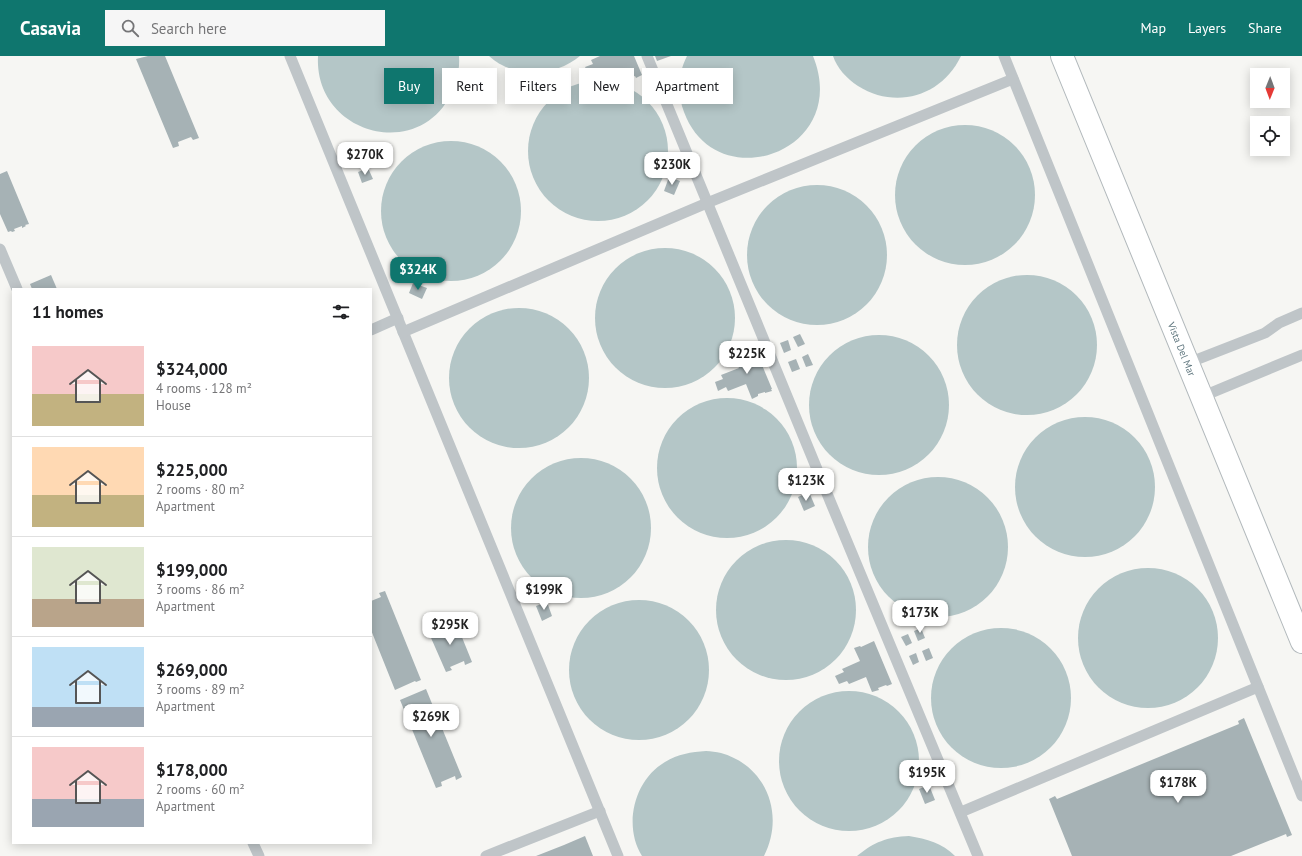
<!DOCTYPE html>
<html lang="en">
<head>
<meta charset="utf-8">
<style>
	body { margin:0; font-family:"PT Sans",sans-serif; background:#f6f6f6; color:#202124; height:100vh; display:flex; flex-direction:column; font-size:15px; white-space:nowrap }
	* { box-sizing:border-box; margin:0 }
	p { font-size:13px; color:#757577 }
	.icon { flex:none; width:22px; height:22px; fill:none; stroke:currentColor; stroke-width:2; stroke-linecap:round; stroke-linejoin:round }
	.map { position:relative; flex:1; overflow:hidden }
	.sheet { position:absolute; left:12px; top:232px; width:360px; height:556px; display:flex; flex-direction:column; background:#fff; border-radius:0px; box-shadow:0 2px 10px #0003 }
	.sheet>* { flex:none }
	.top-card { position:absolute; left:384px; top:12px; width:380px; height:36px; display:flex; gap:8px }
	.needle { width:26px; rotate:181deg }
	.fabs { position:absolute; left:1250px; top:12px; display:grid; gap:8px }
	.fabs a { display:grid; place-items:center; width:40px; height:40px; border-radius:0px; background:#fff; box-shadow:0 2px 10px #0003; font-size:20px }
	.price { position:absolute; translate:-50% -34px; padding:0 9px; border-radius:8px; background:#fff; color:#222; font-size:13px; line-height:26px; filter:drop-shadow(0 1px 2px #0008) }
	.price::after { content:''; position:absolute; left:50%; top:24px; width:12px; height:9px; margin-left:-6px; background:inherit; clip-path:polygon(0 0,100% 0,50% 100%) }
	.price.current { background:#0f766e; color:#fff }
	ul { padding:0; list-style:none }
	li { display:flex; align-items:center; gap:12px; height:100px; padding:0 20px }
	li+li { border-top:1px solid #e0e0e0 }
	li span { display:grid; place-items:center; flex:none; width:112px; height:80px; border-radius:0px; color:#555 }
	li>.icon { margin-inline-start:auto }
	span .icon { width:48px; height:48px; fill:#fffc; stroke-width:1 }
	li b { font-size:17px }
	h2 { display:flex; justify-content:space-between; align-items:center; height:48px; padding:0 20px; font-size:17px }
	.pill { padding:0 14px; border-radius:0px; background:#fff; box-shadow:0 2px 10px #0003; font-size:14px; line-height:36px }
	.pill.current { background:#0f766e; color:#fff }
	header { display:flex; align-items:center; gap:24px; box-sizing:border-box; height:56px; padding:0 20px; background:#0f766e; color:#fff }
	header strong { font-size:19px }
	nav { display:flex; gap:22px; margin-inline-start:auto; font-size:14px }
	.search { width:280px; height:36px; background:#f6f6f6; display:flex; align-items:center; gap:10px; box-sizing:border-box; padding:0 14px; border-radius:0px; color:#757577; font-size:15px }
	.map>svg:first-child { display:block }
	.water { fill:#b4c6c7 }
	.building { fill:#a6b2b5 }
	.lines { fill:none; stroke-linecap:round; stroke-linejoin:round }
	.primary-casing { stroke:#b2b9bc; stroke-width:24 }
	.lane { stroke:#bfc5c8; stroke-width:11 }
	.primary { stroke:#fff; stroke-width:22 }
	.labels { text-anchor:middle; stroke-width:4; stroke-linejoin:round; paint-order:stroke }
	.street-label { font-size:10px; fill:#60777f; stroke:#fff }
</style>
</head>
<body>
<header>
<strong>Casavia</strong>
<div class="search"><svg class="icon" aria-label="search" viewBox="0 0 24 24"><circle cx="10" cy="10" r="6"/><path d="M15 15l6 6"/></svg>Search here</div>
<nav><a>Map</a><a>Layers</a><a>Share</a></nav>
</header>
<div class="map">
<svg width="1302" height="800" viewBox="0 0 1302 800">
	<rect width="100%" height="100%" fill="#f6f6f3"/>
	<g class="water">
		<path d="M318,0H459C460,13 457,26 451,38C418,106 314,78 318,0Z"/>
		<path d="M489,0H580C555,21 514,23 489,0Z"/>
		<path d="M687,0H813C852,96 716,143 684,56C677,38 678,17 687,0Z"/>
		<path d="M833,0H961C942,40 896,54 858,30C847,23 837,12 833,0Z"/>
		<circle cx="598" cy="95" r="70"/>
		<circle cx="965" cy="139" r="70"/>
		<circle cx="451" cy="155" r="70"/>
		<circle cx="817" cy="199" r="70"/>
		<circle cx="665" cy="262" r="70"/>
		<circle cx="1027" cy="289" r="70"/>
		<circle cx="519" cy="322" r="70"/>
		<circle cx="879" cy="349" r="70"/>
		<circle cx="727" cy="412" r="70"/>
		<circle cx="1085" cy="431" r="70"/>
		<circle cx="581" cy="472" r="70"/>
		<circle cx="938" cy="491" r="70"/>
		<circle cx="786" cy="554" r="70"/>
		<circle cx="1148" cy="582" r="70"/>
		<circle cx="639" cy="614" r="70"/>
		<circle cx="1001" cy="642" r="70"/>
		<circle cx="849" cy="705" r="70"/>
		<path d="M706,695C711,695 716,696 721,697C767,710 785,759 764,800H642C623,770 634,724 665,706C678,698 691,696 706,695Z"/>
		<path d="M909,780C927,783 942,787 955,800H857C874,786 887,781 909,780Z"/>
	</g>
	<g class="building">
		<path d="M148,0H165L199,82L193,84L191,81L178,86L179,90L173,92L136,3Z"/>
		<path d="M600,0H634L642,19L636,22L635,20L628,23L629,25L622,27V25L620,26L615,12L598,20L596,16L589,19L585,11L593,8L591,4Z"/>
		<path d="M655,0H671L657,5Z"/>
		<path d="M368,112L373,123L362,127L358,116Z"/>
		<path d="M7,115L29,168L25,169L26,170L22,172V170L14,173L15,175L12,176L11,175L8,176L0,158V118Z"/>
		<path d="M669,121L680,125L674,139L664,135Z"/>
		<path d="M51,219L57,233H32L30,228Z"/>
		<path d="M413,227L427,232L422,243L409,237Z"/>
		<path d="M800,278L805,288L798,291L793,281Z"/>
		<path d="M788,284L791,294L784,297L780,287Z"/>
		<path d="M753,291L754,292H755L772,333H771L772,335L765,337V336L758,338V340L752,343L746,328L728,335L726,331L718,335L715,326L723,323L721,319L739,312L733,299L740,296L741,298Z"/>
		<path d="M808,298L813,309L806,311L802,301Z"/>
		<path d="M796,303L800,313L792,316L788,306Z"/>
		<path d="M809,436L815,450L804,455L798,441Z"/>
		<path d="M385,535L421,624L416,626L415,625L395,634L371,574V545L381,541L379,537Z"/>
		<path d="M547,546L552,560L542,565L536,550Z"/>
		<path d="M455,564L472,606L465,609L464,605L450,611L452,614L446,616L428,575L433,572L435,576L450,570L449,566Z"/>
		<path d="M921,572L925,582L918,585L914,575Z"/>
		<path d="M908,578L912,587L906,590L901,581Z"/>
		<path d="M874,585L892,628L887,630L886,629L878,632L879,634L872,636L866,621L849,628L847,625L839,628L835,620L844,616L842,613L860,605L854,592L860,590L861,591Z"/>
		<path d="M929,592L933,602L926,605L922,595Z"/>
		<path d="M916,597L919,606L913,609L909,600Z"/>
		<path d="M426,633L462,721L456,724L455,720L441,726L442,730L436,732L400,644Z"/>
		<path d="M1244,662L1292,779L1287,781L1286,778L1231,800H1072L1049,743L1055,740L1057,743L1239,668L1238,665Z"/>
		<path d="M929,729L935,744L925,748L919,733Z"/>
		<path d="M585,780L593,800H536L564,789Z"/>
	</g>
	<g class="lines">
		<g class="primary-casing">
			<path id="primary" d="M1062,0L1302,586"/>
		</g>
		<g class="lane">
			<path d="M290,0L618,800"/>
			<path d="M647,0L833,452L978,800"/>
			<path d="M1004,0L1302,740"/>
			<path d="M0,193L17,233"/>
			<path d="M371,274L398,262"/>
			<path d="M403,276L707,147L1013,23"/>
			<path d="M1188,307L1265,277L1279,267L1302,257"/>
			<path d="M1201,341L1302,299"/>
			<path d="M961,756L1258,631"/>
			<path d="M253,787L259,800"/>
			<path d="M486,800L600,755"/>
		</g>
		<use href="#primary" class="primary"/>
	</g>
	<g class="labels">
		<g class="street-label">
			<text transform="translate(1182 293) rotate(68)" y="4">Vista Del Mar</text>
		</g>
	</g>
</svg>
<div class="fabs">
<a><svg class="needle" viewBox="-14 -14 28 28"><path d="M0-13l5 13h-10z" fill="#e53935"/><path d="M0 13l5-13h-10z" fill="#757577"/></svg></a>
<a><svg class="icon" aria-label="locate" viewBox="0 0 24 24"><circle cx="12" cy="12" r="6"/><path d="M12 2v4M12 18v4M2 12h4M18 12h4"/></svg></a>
</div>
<b class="price" style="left:365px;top:120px">$270K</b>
<b class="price" style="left:672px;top:130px">$230K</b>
<b class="price current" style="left:418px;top:235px">$324K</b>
<b class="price" style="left:747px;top:319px">$225K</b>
<b class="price" style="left:806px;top:446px">$123K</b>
<b class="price" style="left:544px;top:555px">$199K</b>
<b class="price" style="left:920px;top:578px">$173K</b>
<b class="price" style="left:450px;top:590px">$295K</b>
<b class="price" style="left:431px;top:682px">$269K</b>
<b class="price" style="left:927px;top:738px">$195K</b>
<b class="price" style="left:1178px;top:748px">$178K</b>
<div class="top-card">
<a class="pill current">Buy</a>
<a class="pill">Rent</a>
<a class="pill">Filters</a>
<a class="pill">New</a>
<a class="pill">Apartment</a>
</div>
<section class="sheet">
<h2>11 homes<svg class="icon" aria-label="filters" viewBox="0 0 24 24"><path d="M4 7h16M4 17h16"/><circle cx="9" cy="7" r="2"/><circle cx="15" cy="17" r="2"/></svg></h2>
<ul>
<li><span style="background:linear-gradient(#f6c9c9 60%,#c2b280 0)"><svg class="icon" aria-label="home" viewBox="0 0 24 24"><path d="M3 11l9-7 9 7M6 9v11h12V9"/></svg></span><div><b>$324,000</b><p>4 rooms · 128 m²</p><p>House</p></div></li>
<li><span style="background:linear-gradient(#ffd9b3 60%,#c2b280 0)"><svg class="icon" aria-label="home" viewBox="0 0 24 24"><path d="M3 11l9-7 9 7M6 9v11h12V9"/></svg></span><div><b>$225,000</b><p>2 rooms · 80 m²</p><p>Apartment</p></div></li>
<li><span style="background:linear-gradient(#dfe7d0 65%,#b9a48a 0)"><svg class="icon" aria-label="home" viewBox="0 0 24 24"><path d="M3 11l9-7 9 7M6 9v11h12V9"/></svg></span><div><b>$199,000</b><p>3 rooms · 86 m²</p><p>Apartment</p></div></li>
<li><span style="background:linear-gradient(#bfe0f5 75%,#9aa5b1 0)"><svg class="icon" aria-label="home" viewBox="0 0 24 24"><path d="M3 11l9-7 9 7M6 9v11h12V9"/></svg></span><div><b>$269,000</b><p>3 rooms · 89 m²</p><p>Apartment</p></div></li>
<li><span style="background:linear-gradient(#f6c9c9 65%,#9aa5b1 0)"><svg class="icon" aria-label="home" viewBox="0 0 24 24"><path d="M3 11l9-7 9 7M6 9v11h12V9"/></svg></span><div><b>$178,000</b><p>2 rooms · 60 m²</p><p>Apartment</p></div></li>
</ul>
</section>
</div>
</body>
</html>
